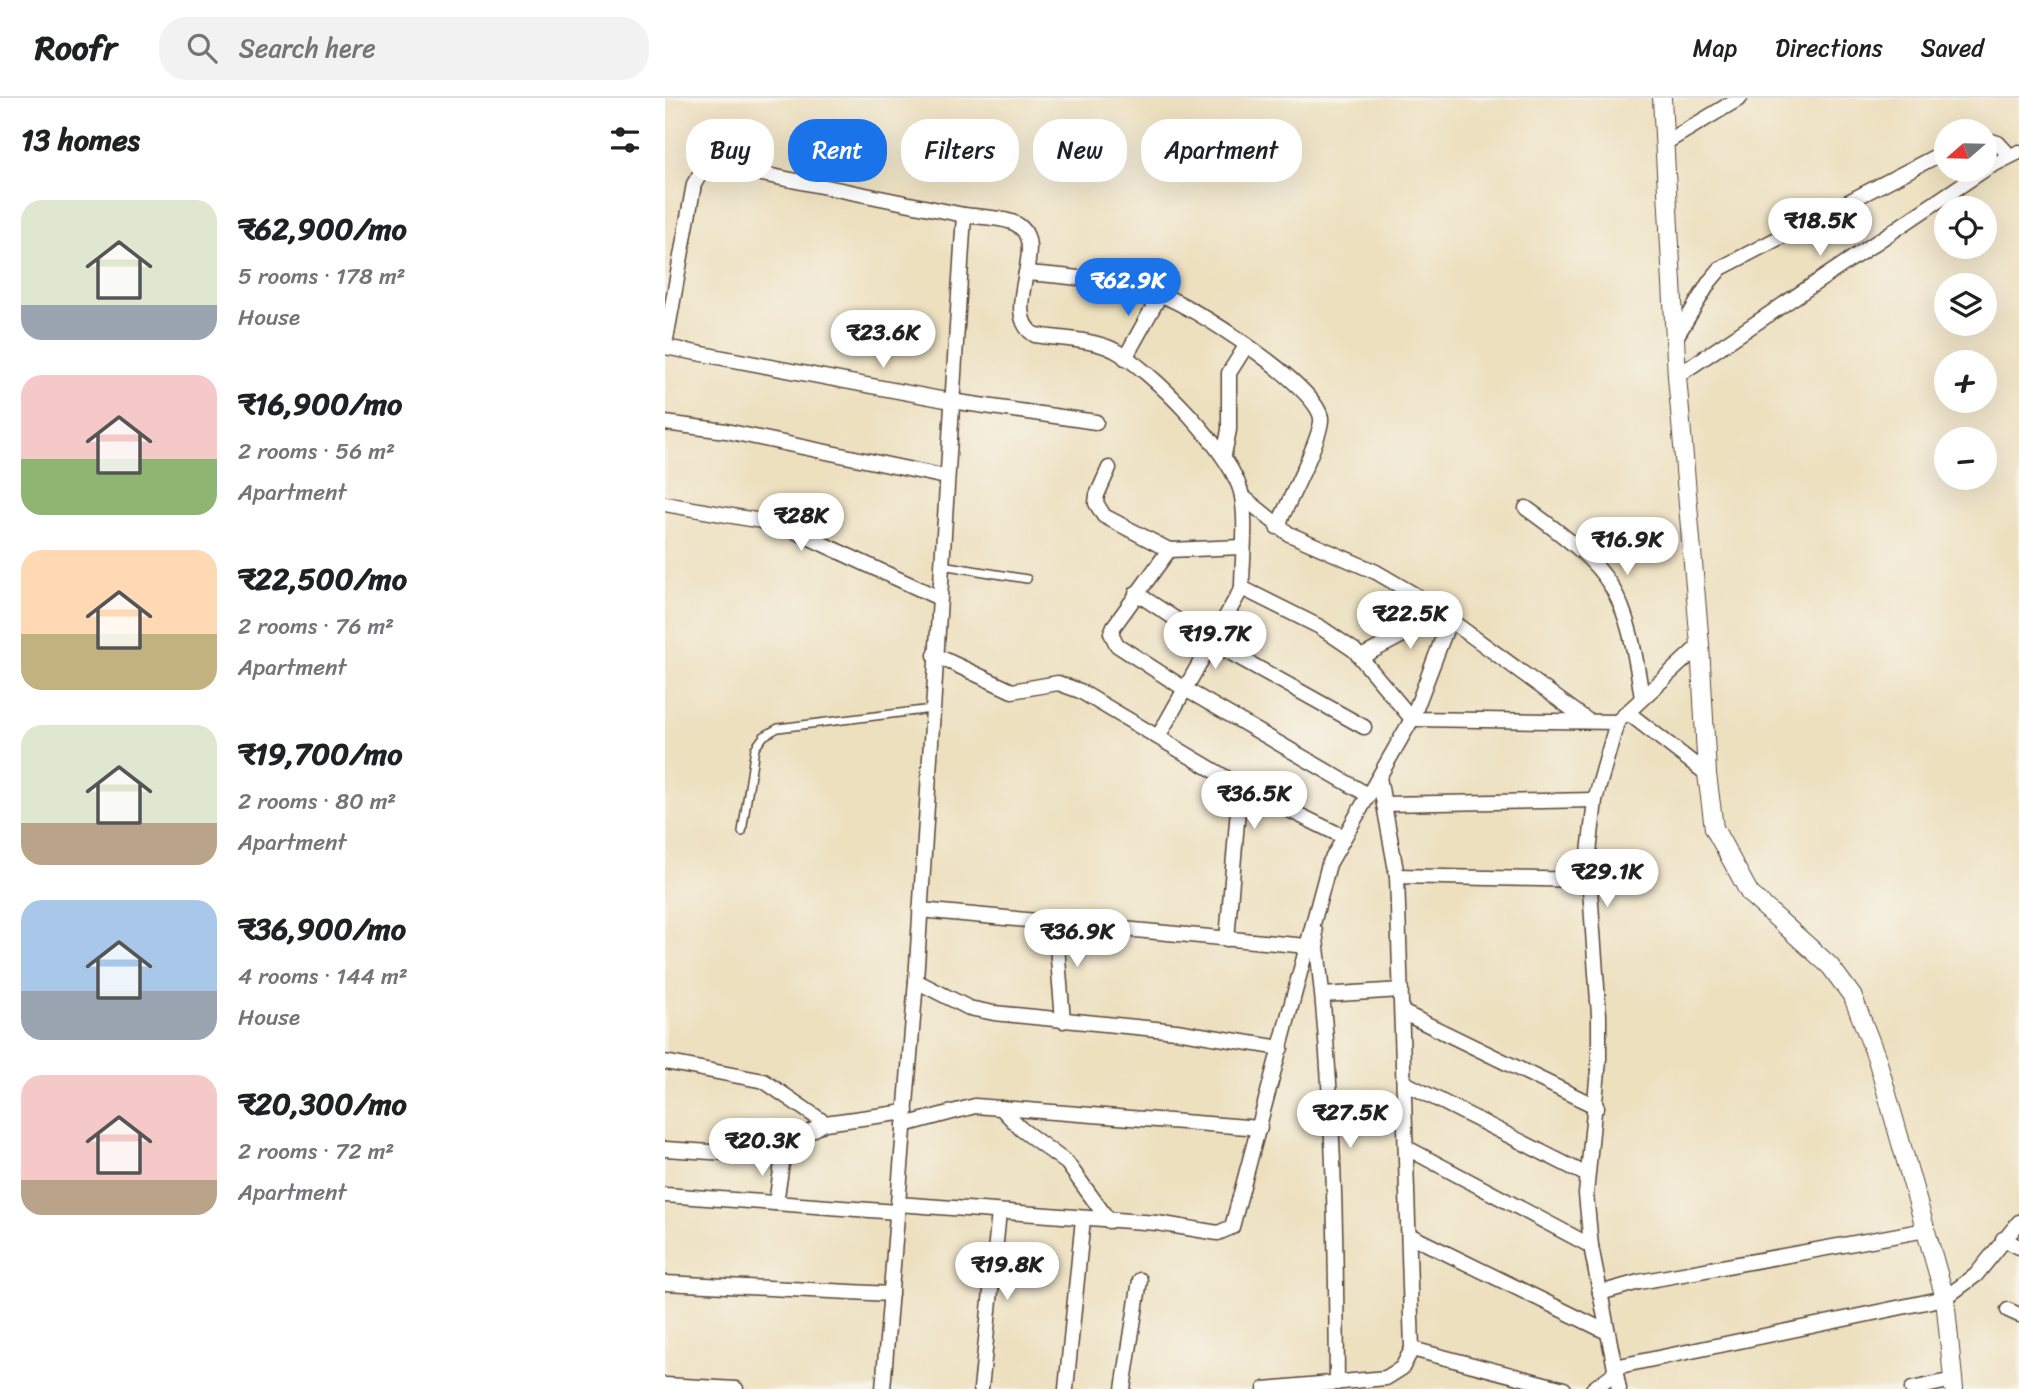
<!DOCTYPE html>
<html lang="en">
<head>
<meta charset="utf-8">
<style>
	body { margin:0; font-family:Sriracha,sans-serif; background:#f2f2f2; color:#202124; height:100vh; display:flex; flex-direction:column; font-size:26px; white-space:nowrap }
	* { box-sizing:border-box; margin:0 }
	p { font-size:23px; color:#757577 }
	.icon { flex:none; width:38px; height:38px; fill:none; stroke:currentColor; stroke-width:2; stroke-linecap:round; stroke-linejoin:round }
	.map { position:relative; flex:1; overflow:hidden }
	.sheet { display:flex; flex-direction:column; background:#fff; width:665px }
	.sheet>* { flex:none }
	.hud { position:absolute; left:21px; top:21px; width:665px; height:63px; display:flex; gap:14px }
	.needle { width:46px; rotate:250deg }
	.buttons { position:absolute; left:1269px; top:21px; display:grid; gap:14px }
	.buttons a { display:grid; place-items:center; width:63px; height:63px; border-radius:50%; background:#fff; box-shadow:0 7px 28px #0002; font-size:35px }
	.price { position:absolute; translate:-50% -60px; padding:0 16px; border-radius:24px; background:#fff; color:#222; font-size:23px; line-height:46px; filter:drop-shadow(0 2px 4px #0008) }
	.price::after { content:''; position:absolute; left:50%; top:42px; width:21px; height:16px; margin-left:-10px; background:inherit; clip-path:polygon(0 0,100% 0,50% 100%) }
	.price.on { background:#1a73e8; color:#fff }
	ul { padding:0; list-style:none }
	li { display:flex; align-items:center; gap:21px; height:175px; padding:0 21px }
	li span { display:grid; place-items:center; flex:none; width:196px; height:140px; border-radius:21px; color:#555 }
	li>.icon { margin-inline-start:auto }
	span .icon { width:84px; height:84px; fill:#fffc; stroke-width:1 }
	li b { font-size:30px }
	h2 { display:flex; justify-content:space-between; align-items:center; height:84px; padding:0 21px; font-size:30px }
	.tag { padding:0 24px; border-radius:28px; background:#fff; box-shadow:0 7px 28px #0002; font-size:24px; line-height:63px }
	.tag.on { background:#1a73e8; color:#fff }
	header { display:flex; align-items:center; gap:42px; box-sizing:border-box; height:98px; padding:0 35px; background:#fff; border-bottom:2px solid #e0e0e0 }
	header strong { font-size:33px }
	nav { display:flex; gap:38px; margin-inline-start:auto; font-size:24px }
	.search { width:490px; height:63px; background:#f2f2f2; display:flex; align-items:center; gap:18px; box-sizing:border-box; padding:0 24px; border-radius:28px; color:#757577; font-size:26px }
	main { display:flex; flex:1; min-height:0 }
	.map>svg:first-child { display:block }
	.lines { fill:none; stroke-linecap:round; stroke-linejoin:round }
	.service-casing { stroke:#564536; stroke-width:10 }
	.minor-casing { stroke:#564536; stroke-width:17 }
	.tertiary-casing { stroke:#564536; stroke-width:20 }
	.service { stroke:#fff; stroke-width:7 }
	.minor { stroke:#fff; stroke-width:14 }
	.tertiary { stroke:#fff; stroke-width:18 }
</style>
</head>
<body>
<header>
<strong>Roofr</strong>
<div class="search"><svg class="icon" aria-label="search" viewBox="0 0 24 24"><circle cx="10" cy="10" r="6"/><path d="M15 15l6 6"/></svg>Search here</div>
<nav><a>Map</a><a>Directions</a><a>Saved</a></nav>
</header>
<main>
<section class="sheet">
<h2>13 homes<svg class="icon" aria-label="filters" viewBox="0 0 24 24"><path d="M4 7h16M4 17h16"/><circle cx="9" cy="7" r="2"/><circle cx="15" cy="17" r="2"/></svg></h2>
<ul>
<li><span style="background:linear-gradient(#dfe7d0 75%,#9aa5b1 0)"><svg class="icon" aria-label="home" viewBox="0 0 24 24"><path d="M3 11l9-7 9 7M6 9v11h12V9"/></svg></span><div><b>₹62,900/mo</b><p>5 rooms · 178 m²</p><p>House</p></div></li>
<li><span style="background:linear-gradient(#f6c9c9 60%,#8fb573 0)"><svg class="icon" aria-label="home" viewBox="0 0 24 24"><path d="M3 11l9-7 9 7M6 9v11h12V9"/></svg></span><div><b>₹16,900/mo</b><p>2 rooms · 56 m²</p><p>Apartment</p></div></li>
<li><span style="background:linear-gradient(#ffd9b3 60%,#c2b280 0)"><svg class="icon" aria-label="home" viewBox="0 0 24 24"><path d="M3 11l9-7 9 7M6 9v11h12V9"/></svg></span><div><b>₹22,500/mo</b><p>2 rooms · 76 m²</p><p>Apartment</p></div></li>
<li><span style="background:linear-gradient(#dfe7d0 70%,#b9a48a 0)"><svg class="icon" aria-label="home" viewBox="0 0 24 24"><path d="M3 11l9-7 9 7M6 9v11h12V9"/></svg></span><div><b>₹19,700/mo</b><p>2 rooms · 80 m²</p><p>Apartment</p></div></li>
<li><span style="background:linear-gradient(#a9c7e8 65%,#9aa5b1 0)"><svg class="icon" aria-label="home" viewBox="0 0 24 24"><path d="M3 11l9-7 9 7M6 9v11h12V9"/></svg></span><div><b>₹36,900/mo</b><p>4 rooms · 144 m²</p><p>House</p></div></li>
<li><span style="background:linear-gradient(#f6c9c9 75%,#b9a48a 0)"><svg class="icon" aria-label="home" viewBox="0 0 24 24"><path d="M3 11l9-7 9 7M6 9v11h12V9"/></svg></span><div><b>₹20,300/mo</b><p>2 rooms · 72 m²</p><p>Apartment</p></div></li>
</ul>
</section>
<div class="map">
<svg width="1354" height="1291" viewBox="0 0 1354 1291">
	<rect width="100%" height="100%" fill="#f7f3e8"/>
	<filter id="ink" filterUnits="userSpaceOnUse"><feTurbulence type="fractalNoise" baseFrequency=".0143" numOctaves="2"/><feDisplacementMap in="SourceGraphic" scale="14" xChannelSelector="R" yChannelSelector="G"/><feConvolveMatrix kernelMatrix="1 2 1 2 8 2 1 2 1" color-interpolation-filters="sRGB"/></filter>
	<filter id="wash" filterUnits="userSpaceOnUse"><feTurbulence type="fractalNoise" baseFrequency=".00686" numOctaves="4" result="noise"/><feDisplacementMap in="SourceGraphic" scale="28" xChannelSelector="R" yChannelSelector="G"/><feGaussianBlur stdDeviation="1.57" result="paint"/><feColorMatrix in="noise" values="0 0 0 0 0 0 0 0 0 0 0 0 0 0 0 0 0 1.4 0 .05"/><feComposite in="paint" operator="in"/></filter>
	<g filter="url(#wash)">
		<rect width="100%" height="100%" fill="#ede0bf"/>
	</g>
	<g filter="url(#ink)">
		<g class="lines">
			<g class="service-casing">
				<g id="service">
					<path d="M277,467L362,481"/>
					<path d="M77,734L90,650L99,638L113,630L267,611"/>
				</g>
			</g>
			<g class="minor-casing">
				<g id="minor">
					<path d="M1320,41L1333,45L1344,57"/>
					<path d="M1000,45L1075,0"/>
					<path d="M1320,71L1354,54"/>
					<path d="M361,175C406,178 449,183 493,196C526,206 651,287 656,320C658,337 621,409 612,429"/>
					<path d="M1010,241L1045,183L1056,170L1281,53"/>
					<path d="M0,247L29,86L40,68L48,66L299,117"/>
					<path d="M0,249L286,303L431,324"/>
					<path d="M460,260L495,197"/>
					<path d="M1012,278L1319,72"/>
					<path d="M0,325L61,333L281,379"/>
					<path d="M559,357L564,332V275L581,248"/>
					<path d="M444,370L432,397L431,405L439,418L504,452L577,449"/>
					<path d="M577,398L624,436L711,474L752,498L922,622"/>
					<path d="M0,406L96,423L134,435L274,500"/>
					<path d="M861,410C950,474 961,492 977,600"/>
					<path d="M504,452L449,528L446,535L452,547L520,591L703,697"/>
					<path d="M471,495L546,544L699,629"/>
					<path d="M785,521L747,621L952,624L930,702L923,764L934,917V962L921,1096L926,1148L954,1291"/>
					<path d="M270,557L347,593L393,585L415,593L575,688"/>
					<path d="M696,559L778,516"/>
					<path d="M962,614L1042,676"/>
					<path d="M952,624L1035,547"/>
					<path d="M493,639L577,490"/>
					<path d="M714,679L732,778"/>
					<path d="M719,706L930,702"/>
					<path d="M255,812L642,848"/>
					<path d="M390,823L398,923"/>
					<path d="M650,833C669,983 671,1134 672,1285"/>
					<path d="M562,841L575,688L679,739"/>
					<path d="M251,883L304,910L329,915L511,933L616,950"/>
					<path d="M658,897L736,892"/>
					<path d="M737,914L932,1009"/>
					<path d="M0,964L99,983L160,1025"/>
					<path d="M740,985L922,1077"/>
					<path d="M336,1010L356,1031L402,1065L444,1123"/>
					<path d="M239,1027L310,1008L595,1030"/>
					<path d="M742,1050L926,1148"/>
					<path d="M0,1051L122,1059L141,1036L160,1025L241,1014"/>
					<path d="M0,1097L232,1114"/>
					<path d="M111,1105L118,1059"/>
					<path d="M746,1138L942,1234"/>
					<path d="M1338,1141L1354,1149"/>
					<path d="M0,1185L226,1196"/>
					<path d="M935,1195L974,1184L1261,1132"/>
					<path d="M1343,1212L1354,1217"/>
					<path d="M747,1251L899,1291"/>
					<path d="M950,1269L1280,1200L1311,1177L1354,1124"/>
					<path d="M0,1287L71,1291"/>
					<path d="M218,1291L251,883L299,117C314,119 333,119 347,124C391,141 331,214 370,237C395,241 426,241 449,252C486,271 571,358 577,399C582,428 577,461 577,490L655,529L689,552L747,621L664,766L567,1129L553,1135L492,1125L233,1106"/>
					<path d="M316,1291L334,1114"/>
					<path d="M401,1291L418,1121"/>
					<path d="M458,1291L475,1182"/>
					<path d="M600,1291L721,1280L737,1270L747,1251L732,778L922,782"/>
					<path d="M928,1291L951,1274"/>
					<path d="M1247,1291L1288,1282"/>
				</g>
			</g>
			<g class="tertiary-casing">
				<path id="tertiary" d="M997,0L1012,278L1035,547L1042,676L1049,730L1085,796L1165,868L1188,899L1212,961L1280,1200L1289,1291"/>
			</g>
			<use href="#service" class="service"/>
			<use href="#minor" class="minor"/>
			<use href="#tertiary" class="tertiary"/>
		</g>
	</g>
</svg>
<div class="buttons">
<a><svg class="needle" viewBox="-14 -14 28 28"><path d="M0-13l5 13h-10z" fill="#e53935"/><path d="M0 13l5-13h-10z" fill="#757577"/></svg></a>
<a><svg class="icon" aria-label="locate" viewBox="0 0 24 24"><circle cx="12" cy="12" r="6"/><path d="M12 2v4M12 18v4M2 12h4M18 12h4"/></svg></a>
<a><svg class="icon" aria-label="layers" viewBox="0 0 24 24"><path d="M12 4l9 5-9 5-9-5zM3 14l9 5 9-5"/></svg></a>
<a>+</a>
<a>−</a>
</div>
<b class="price" style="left:1155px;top:160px">₹18.5K</b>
<b class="price on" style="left:463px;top:220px">₹62.9K</b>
<b class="price" style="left:218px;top:272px">₹23.6K</b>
<b class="price" style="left:136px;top:455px">₹28K</b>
<b class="price" style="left:962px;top:479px">₹16.9K</b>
<b class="price" style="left:745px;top:553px">₹22.5K</b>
<b class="price" style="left:550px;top:573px">₹19.7K</b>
<b class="price" style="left:589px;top:733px">₹36.5K</b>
<b class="price" style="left:942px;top:811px">₹29.1K</b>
<b class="price" style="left:412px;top:871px">₹36.9K</b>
<b class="price" style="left:685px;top:1052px">₹27.5K</b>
<b class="price" style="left:97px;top:1080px">₹20.3K</b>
<b class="price" style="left:342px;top:1204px">₹19.8K</b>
<div class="hud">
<a class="tag">Buy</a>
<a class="tag on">Rent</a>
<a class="tag">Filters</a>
<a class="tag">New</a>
<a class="tag">Apartment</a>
</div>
</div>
</main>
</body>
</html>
